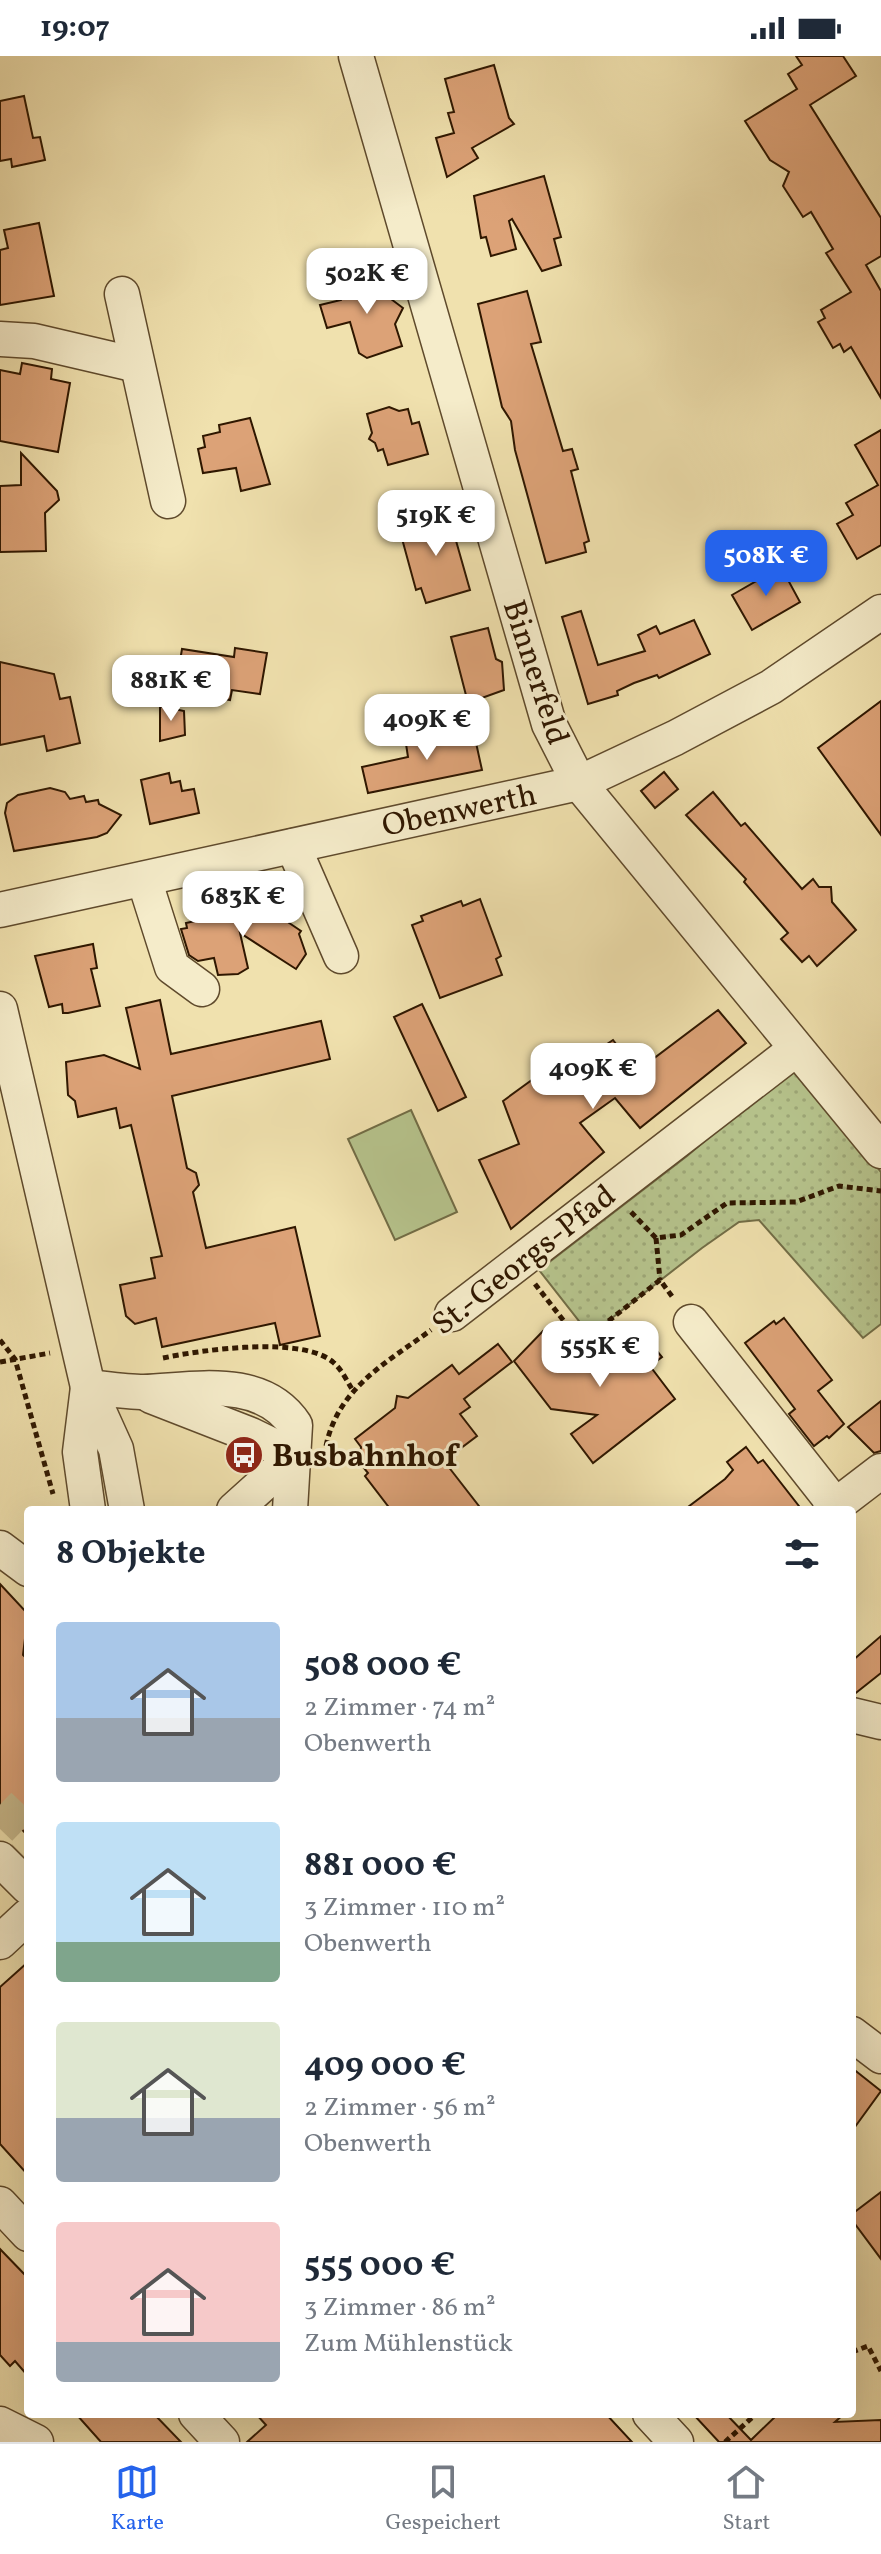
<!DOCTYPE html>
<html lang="de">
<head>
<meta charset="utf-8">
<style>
	body { margin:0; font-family:Vollkorn,serif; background:#f2f2f3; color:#1f2937; height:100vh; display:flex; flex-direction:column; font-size:30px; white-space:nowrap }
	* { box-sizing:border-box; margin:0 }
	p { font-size:26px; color:#747a83 }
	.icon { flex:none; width:44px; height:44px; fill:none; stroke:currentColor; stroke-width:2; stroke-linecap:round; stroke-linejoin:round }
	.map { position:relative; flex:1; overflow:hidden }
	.panel { position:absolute; left:24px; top:1450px; width:832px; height:912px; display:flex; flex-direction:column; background:#fff; border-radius:8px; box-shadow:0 8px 32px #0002 }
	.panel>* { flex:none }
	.price { position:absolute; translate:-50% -68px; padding:0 18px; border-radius:16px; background:#fff; color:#222; font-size:26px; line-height:52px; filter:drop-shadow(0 2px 4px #0008) }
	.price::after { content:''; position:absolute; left:50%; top:48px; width:24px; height:18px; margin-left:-12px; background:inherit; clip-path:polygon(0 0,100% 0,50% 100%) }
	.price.selected { background:#2563eb; color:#fff }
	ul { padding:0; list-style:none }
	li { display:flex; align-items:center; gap:24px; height:200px; padding:0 32px }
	li span { display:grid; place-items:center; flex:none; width:224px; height:160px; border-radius:8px; color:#555 }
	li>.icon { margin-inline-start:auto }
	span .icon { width:96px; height:96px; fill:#fffc; stroke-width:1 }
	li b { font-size:34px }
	h2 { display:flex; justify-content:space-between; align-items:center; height:96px; padding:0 32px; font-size:34px }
	.status { display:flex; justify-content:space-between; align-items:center; height:56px; padding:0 40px; background:#fff; direction:ltr }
	.status svg { height:22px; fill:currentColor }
	.tab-bar { display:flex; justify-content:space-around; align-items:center; height:112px; border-top:2px solid #e0e1e3; background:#fff; font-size:22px; color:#747a83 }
	.tab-bar a { display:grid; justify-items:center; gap:4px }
	.tab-bar .selected { color:#2563eb }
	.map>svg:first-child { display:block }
	.grass { fill:url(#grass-dots); stroke:#726d46; stroke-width:2 }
	.park { fill:#b6c38c; stroke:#726d46; stroke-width:2 }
	.building { fill:#dca277; stroke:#2f1700; stroke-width:2 }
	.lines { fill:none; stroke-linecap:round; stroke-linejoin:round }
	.minor-tunnel { stroke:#c9b98b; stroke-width:34; stroke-dasharray:34 17; stroke-linecap:butt }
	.minor-casing { stroke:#5f4a2c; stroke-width:37 }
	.path { stroke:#2f1700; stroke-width:5; stroke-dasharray:6 4; stroke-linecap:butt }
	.minor { stroke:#f5ecca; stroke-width:34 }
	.labels { text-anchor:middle; stroke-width:6; stroke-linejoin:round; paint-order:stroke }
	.street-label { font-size:32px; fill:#2f1700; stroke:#f5ecca }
	.poi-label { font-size:32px; font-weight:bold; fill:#2f1700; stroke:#f5ecca; text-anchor:start }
</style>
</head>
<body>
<div class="status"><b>19:07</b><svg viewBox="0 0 49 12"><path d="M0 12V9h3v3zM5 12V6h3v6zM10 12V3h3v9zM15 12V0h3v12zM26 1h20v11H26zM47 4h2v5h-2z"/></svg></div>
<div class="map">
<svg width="881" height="2386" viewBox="0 0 881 2386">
	<defs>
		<pattern id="grass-dots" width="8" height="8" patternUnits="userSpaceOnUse" patternTransform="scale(2)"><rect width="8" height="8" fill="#b6c38c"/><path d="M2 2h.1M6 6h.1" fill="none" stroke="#9da777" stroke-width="1.8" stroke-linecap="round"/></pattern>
	</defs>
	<rect width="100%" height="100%" fill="#f0e1ae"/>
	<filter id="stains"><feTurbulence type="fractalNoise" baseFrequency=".0025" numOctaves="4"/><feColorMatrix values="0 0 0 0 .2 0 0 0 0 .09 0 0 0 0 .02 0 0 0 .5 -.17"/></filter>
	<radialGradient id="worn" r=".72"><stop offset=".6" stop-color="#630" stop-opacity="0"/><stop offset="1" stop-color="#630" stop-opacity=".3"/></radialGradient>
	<path class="grass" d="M795,1009L881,1116V1268L863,1282L759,1164L739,1166L702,1192L590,1279L539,1214L687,1100Z"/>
	<path class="park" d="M411,1054L457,1156L395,1184L348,1083Z"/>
	<g class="building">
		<path d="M796,0H843L856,20L810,49L881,162V200L866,209L881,235V342L851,291L844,296L840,288L833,292L818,266L825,262L821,254L851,236L826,197L833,193L811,156L803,161L783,130L789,116L770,104L745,65L797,33L788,18L802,9Z"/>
		<path d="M494,9L509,62L514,68L472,92L478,102L447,121L436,82L454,77L448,57L454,56L445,23Z"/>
		<path d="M24,40L33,82L40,81L45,104L12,111L11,103L0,105V45Z"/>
		<path d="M544,120L561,181L554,183L561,209L542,215L512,163L509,165L516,193L491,200L486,181L481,182L474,140Z"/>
		<path d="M39,167L54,240L0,249V194L8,192L4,174Z"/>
		<path d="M381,220L387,240L403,252L395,268L402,290L367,302L359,297L350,266L327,272L320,249L341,244L342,231L348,224L363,225Z"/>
		<path d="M527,235L541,286L531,288L563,395L572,393L578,413L571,415L589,485L584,487L586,496L546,507L515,394L511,365L502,351L478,248Z"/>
		<path d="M22,307L52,313L51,323L70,327L58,396L0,385V314L20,318Z"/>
		<path d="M389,351L399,355L408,353L412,368L419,366L428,398L388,409L383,393L378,395L375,387L369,383L372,377L367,358Z"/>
		<path d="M250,362L270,428L241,435L236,412L203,417L198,393L205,391L203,380L220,376L219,369Z"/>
		<path d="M881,374V489L857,503L837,468L853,459L846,447L878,429L855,389Z"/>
		<path d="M21,397L57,435L59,444L45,457L46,495L0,496V430L21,429Z"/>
		<path d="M447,453L470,534L426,547L421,532L416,534L401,479L421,473L418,461Z"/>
		<path d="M781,511L800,546L752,574L732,539Z"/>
		<path d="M581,555L598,609L645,595L638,579L656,570L660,578L694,564L710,598L659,622L657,619L634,627L617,635L618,639L588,648L562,561Z"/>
		<path d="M488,572L496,603L502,606L504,634L468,647L451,581Z"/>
		<path d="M235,592L267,597L260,638L232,634L230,644L175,635L182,593L234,601Z"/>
		<path d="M0,606L54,618L60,643L70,641L80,687L47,695L44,680L0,689Z"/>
		<path d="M881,645V779L818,692Z"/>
		<path d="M160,650L184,655L185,679L160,685Z"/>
		<path d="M473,673L482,714L368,737L362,711L408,701L406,688Z"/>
		<path d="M664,716L678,733L655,752L641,735Z"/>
		<path d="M169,717L171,727L180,725L182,735L194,733L199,757L150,768L141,724Z"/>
		<path d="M50,732L65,736L70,743L84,740L86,746L98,744L99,748L121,759L107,777L97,781L14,795L5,757L7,747L18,739Z"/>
		<path d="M713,736L741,770L745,767L802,833L813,823L819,831H831L832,846L856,874L817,910L809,900L802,906L781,883L788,877L744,826L746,823L686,759Z"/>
		<path d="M480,843L501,900L496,903L502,919L440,942L412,869L423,865L421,860L461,845L463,850Z"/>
		<path d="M255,852L256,857L270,854L301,875L299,878L306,898L296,913L240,877L248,912L238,918L218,919L214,902L198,905L189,899L181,873L187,872L186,867Z"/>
		<path d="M93,888L97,912L91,913L100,950L68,957H63L62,948L49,951L35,900Z"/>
		<path d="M160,944L171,998L321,965L330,1003L172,1040L187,1112L196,1117L199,1129L193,1136L206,1192L295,1171L320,1280L280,1289L275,1267L162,1291L156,1262L135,1268L126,1260L120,1229L155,1222L151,1202L162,1200L131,1069L120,1072L116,1052L78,1061L75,1045L68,1039L66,1006L104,999L140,1013L126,952Z"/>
		<path d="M422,948L466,1041L438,1055L394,961Z"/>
		<path d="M718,954L746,987L640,1072L615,1042L580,1067L604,1096L511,1173L479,1104L519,1088L503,1045L540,1018L548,1027L613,984L637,1015Z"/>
		<path d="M784,1262L832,1324L818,1335L844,1368L829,1382L827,1380L814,1390L789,1358L795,1353L745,1287L774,1265L776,1268Z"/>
		<path d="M639,1273L662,1301L650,1310L675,1343L593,1407L571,1378L597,1359L551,1353L514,1305L543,1275L569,1307L590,1312Z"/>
		<path d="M498,1288L512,1306L464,1343L470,1351L460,1358L477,1380L444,1405L482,1454H391L365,1420L368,1417L359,1406L361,1391L355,1383L395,1352L397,1340L408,1342L452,1309L459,1318Z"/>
		<path d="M881,1345V1395L874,1397L848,1371Z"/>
		<path d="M746,1391L758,1407L763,1404L802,1454H684L725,1423L733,1414L727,1406Z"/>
		<path d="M0,1528L28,1558L23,1599L28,1604V1780L0,1750Z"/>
		<path d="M881,1580V1617L852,1640V1605Z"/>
		<path d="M28,1906V2119L0,2088V1931Z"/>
		<path d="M852,2012L881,2035L852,2075Z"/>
		<path d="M881,2136V2203L852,2164V2158Z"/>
		<path d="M0,2193L28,2222V2320L15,2305L10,2310L0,2299Z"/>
		<path d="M76,2358H154L181,2386H101Z"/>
		<path d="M256,2358H606L632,2386H247L266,2369Z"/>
		<path d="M693,2358H726L751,2384L778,2358H844L835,2366L881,2364V2386H719Z"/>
	</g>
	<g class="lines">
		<g class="minor-tunnel">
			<path d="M0,1773L28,1744"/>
			<path d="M0,1824L28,1796"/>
		</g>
		<g class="minor-casing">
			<g id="minor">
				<path d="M356,0L549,668L579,727L881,1095"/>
				<path d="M122,238L168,445"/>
				<path d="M0,283L34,285L137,309"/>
				<path d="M293,790L341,900"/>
				<path d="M144,823L172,911L202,933"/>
				<path d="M0,854L579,727L675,682L771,631L881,556"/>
				<path d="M0,953L88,1331L116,1393L127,1454"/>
				<path d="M452,1258L796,993"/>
				<path d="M691,1266L835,1449"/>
				<path d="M88,1331C107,1333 126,1336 144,1336C195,1334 262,1319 295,1369L290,1454"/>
				<path d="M151,1340L251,1379L294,1400"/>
				<path d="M88,1454L80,1396L88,1331"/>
				<path d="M234,1454L294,1400"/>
				<path d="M830,1454L881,1415"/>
				<path d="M0,1492L28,1513"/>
				<path d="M852,1659L881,1666"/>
				<path d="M0,1803L28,1831"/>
				<path d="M0,1886L28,1860"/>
				<path d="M852,1978L881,2000"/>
				<path d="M0,2148L28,2178"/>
				<path d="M196,2358L222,2386"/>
				<path d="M650,2358L676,2386"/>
				<path d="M0,2368L36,2386"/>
			</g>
		</g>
		<g class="path">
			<path d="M631,1156L656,1182L681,1179L727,1147L796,1146L839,1130L881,1135"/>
			<path d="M656,1182L660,1224"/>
			<path d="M535,1228L581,1287L660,1224L674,1243"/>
			<path d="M0,1284L15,1303L53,1438"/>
			<path d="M163,1302C201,1294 304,1279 334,1307C342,1314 347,1325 352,1333"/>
			<path d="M0,1306L50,1297"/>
			<path d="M326,1390C338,1332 386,1307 431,1274"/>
			<path d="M852,2296L868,2290L881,2315"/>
			<path d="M725,2386L756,2358"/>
		</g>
		<use href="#minor" class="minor"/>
	</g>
	<defs>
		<g id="bus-disc" transform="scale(2)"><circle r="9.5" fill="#8f2418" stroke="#f5ecca"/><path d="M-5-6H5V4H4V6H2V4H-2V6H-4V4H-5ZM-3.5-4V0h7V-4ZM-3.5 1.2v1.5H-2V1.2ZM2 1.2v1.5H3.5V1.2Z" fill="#fff"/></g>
	</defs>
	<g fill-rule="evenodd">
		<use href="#bus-disc" x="244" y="1399"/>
	</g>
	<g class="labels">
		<g class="street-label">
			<text transform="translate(537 616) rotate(72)" y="11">Binnerfeld</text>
			<text transform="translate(459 753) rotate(-12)" y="11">Obenwerth</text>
			<text transform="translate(523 1203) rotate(-38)" y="11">St.-Georgs-Pfad</text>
		</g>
		<g class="poi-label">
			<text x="272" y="1410">Busbahnhof</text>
		</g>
	</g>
	<rect width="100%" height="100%" filter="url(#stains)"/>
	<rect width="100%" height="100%" fill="url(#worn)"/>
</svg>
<b class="price" style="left:367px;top:260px">502K €</b>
<b class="price" style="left:436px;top:502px">519K €</b>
<b class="price selected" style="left:766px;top:542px">508K €</b>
<b class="price" style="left:171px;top:667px">881K €</b>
<b class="price" style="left:427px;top:706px">409K €</b>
<b class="price" style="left:243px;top:883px">683K €</b>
<b class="price" style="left:593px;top:1055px">409K €</b>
<b class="price" style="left:600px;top:1333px">555K €</b>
<section class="panel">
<h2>8 Objekte<svg class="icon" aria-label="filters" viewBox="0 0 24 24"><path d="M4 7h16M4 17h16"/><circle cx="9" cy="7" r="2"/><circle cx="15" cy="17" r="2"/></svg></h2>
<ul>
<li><span style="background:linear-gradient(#a9c7e8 60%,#9aa5b1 0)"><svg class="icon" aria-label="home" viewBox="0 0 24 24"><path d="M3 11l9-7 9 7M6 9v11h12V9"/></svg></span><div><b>508 000 €</b><p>2 Zimmer · 74 m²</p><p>Obenwerth</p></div></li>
<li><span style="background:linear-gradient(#bfe0f5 75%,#7fa58c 0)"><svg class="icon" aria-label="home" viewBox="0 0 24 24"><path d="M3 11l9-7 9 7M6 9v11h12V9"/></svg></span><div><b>881 000 €</b><p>3 Zimmer · 110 m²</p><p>Obenwerth</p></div></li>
<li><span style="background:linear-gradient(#dfe7d0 60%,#9aa5b1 0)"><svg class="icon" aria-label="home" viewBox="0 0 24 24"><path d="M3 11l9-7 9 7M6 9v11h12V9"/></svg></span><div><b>409 000 €</b><p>2 Zimmer · 56 m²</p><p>Obenwerth</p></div></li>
<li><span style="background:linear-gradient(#f6c9c9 75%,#9aa5b1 0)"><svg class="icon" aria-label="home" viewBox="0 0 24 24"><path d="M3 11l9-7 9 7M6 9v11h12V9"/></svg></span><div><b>555 000 €</b><p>3 Zimmer · 86 m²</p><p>Zum Mühlenstück</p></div></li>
</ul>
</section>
</div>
<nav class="tab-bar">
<a class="selected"><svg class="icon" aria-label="map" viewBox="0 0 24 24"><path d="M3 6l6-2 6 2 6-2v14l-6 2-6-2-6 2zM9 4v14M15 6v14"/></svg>Karte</a>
<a><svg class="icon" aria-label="saved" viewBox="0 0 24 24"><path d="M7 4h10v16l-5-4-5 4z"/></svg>Gespeichert</a>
<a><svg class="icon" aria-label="home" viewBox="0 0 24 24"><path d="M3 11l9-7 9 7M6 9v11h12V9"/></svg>Start</a>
</nav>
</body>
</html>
